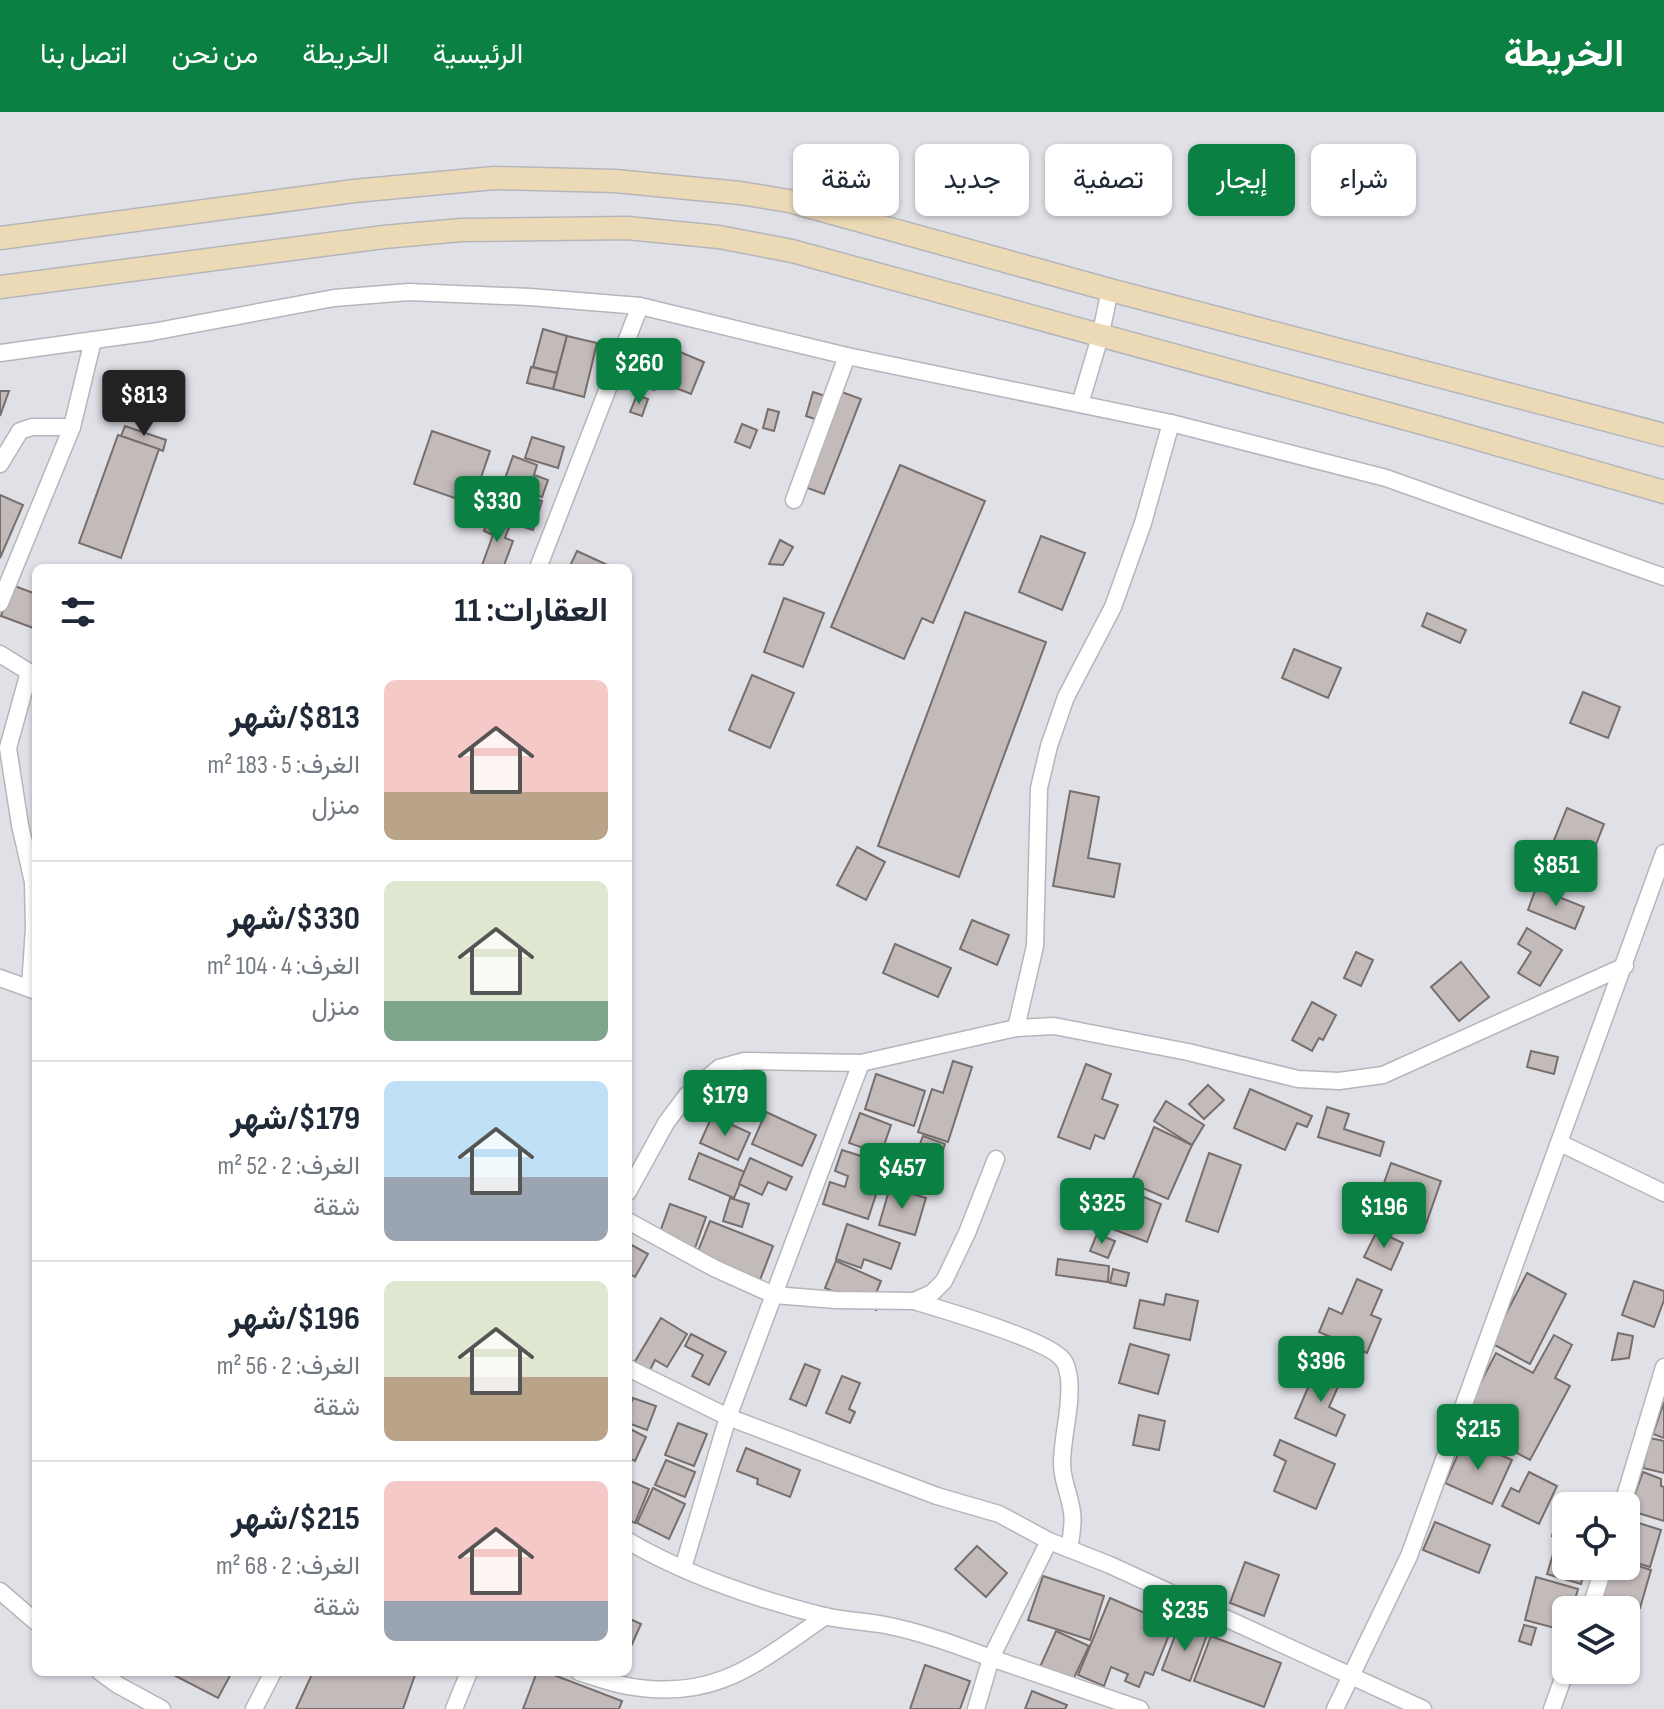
<!DOCTYPE html>
<html lang="ar">
<head>
<meta charset="utf-8">
<style>
	body { margin:0; font-family:"Sofia Sans Condensed",Vazirmatn,sans-serif; background:#f6f6f7; color:#1f2937; direction:rtl; height:100vh; display:flex; flex-direction:column; font-size:30px; white-space:nowrap }
	* { box-sizing:border-box; margin:0 }
	p { font-size:26px; color:#747a83 }
	.icon { flex:none; width:44px; height:44px; fill:none; stroke:currentColor; stroke-width:2; stroke-linecap:round; stroke-linejoin:round }
	.map { position:relative; flex:1; overflow:hidden; direction:ltr }
	.sheet { position:absolute; left:32px; top:452px; width:600px; height:1112px; display:flex; flex-direction:column; background:#fff; border-radius:12px; box-shadow:0 2px 6px #0004; direction:rtl }
	.sheet>* { flex:none }
	.banner { position:absolute; left:656px; top:32px; width:760px; height:72px; direction:rtl; display:flex; gap:16px }
	.buttons { position:absolute; left:1552px; top:1380px; display:grid; gap:16px }
	.buttons a { display:grid; place-items:center; width:88px; height:88px; border-radius:12px; background:#fff; box-shadow:0 2px 6px #0004; font-size:40px }
	.price { position:absolute; translate:-50% -68px; padding:0 18px; border-radius:8px; background:#0b8043; color:#fff; font-size:26px; line-height:52px; filter:drop-shadow(0 2px 4px #0008) }
	.price::after { content:''; position:absolute; left:50%; top:48px; width:24px; height:18px; margin-left:-12px; background:inherit; clip-path:polygon(0 0,100% 0,50% 100%) }
	.price.selected { background:#222; color:#fff }
	ul { padding:0; list-style:none }
	li { display:flex; align-items:center; gap:24px; height:200px; padding:0 24px }
	li+li { border-top:2px solid #e0e1e3 }
	li span { display:grid; place-items:center; flex:none; width:224px; height:160px; border-radius:12px; color:#555 }
	li>.icon { margin-inline-start:auto }
	span .icon { width:96px; height:96px; fill:#fffc; stroke-width:1 }
	li b { font-size:34px }
	h2 { display:flex; justify-content:space-between; align-items:center; height:96px; padding:0 24px; font-size:34px }
	.chip { padding:0 28px; border-radius:12px; background:#fff; box-shadow:0 2px 6px #0004; font-size:28px; line-height:72px }
	.chip.selected { background:#0b8043; color:#fff }
	header { display:flex; align-items:center; gap:48px; box-sizing:border-box; height:112px; padding:0 40px; background:#0b8043; color:#fff }
	header strong { font-size:38px }
	nav { display:flex; gap:44px; margin-inline-start:auto; font-size:28px }
	.map>svg:first-child { display:block }
	.building { fill:#c3bbb9; stroke:#776f6e; stroke-width:2 }
	.lines { fill:none; stroke-linecap:round; stroke-linejoin:round }
	.minor-casing { stroke:#b5b5bc; stroke-width:19 }
	.secondary-casing { stroke:#b5b5bc; stroke-width:25 }
	.minor { stroke:#fff; stroke-width:16 }
	.secondary { stroke:#ecdab6; stroke-width:22 }
</style>
</head>
<body>
<header>
<strong>الخريطة</strong>
<nav><a>الرئيسية</a><a>الخريطة</a><a>من نحن</a><a>اتصل بنا</a></nav>
</header>
<div class="map">
<svg width="1664" height="1597" viewBox="0 0 1664 1597">
	<rect width="100%" height="100%" fill="#e0e0e7"/>
	<g class="building">
		<path d="M543,217L567,224L557,261L533,255Z"/>
		<path d="M567,224L597,231L584,285L553,277Z"/>
		<path d="M654,229L704,250L691,282L658,269L654,278L637,271Z"/>
		<path d="M531,255L557,261L553,277L527,271Z"/>
		<path d="M135,272L145,276L139,293L129,289Z"/>
		<path d="M0,279H9L0,304Z"/>
		<path d="M839,279L861,287L824,382L802,374Z"/>
		<path d="M813,280L828,285L821,309L806,304Z"/>
		<path d="M637,283L648,287L642,304L630,300Z"/>
		<path d="M768,297L779,300L774,319L763,316Z"/>
		<path d="M742,312L757,318L750,336L735,330Z"/>
		<path d="M125,314L166,328L163,339L121,324Z"/>
		<path d="M432,319L490,339L472,392L414,372Z"/>
		<path d="M118,323L159,337L121,446L79,431Z"/>
		<path d="M532,325L564,335L558,356L525,346Z"/>
		<path d="M513,344L537,353L534,363L548,368L542,385L503,372Z"/>
		<path d="M900,353L985,389L933,511L922,506L904,547L831,515Z"/>
		<path d="M499,375L542,389L533,418L490,404Z"/>
		<path d="M0,383L23,393L0,446Z"/>
		<path d="M490,404L510,413L505,426L513,429L503,456H481L493,423L484,419Z"/>
		<path d="M1041,424L1085,441L1062,498L1019,480Z"/>
		<path d="M780,428L793,435L783,453L769,452Z"/>
		<path d="M577,439L614,456H569Z"/>
		<path d="M12,473L36,482V517L1,504Z"/>
		<path d="M784,486L824,501L803,555L764,540Z"/>
		<path d="M965,500L1046,530L959,765L878,734Z"/>
		<path d="M1427,501L1466,518L1460,531L1422,514Z"/>
		<path d="M1294,537L1341,556L1328,586L1282,566Z"/>
		<path d="M752,563L794,581L770,636L729,618Z"/>
		<path d="M1583,580L1620,595L1608,626L1570,611Z"/>
		<path d="M1070,679L1099,685L1088,746L1120,752L1114,785L1053,774Z"/>
		<path d="M1567,696L1604,712L1582,768L1544,753Z"/>
		<path d="M857,735L885,750L866,788L837,773Z"/>
		<path d="M1536,776L1584,795L1575,817L1528,798Z"/>
		<path d="M972,808L1009,823L997,853L960,837Z"/>
		<path d="M1527,816L1562,838L1540,874L1518,861L1531,840L1518,832Z"/>
		<path d="M895,832L951,856L938,885L883,861Z"/>
		<path d="M1356,840L1373,848L1361,874L1344,866Z"/>
		<path d="M1461,850L1489,885L1459,909L1431,875Z"/>
		<path d="M1312,890L1336,903L1323,928L1319,926L1312,939L1292,928Z"/>
		<path d="M1531,939L1558,945L1554,962L1527,955Z"/>
		<path d="M953,949L972,955L948,1030L918,1020L932,977L943,981Z"/>
		<path d="M1086,952L1111,962L1102,987L1118,993L1104,1027L1095,1023L1090,1037L1058,1025Z"/>
		<path d="M876,962L925,979L914,1014L865,997Z"/>
		<path d="M1208,973L1224,988L1204,1007L1189,992Z"/>
		<path d="M1250,977L1312,1004L1307,1015L1297,1011L1285,1038L1234,1016Z"/>
		<path d="M1166,989L1204,1013L1192,1033L1154,1009Z"/>
		<path d="M1327,995L1349,1002L1344,1017L1384,1030L1380,1044L1318,1025Z"/>
		<path d="M766,1000L816,1023L802,1054L752,1032Z"/>
		<path d="M860,1001L891,1013L881,1042L849,1031Z"/>
		<path d="M712,1004L750,1021L738,1048L700,1031Z"/>
		<path d="M1154,1015L1192,1033L1168,1087L1131,1071Z"/>
		<path d="M923,1024L945,1032L937,1055L914,1047Z"/>
		<path d="M842,1038L886,1052L868,1107L823,1092L830,1070L845,1075L848,1064L835,1059Z"/>
		<path d="M699,1041L745,1060L734,1086L689,1067Z"/>
		<path d="M1209,1041L1241,1053L1218,1120L1186,1109Z"/>
		<path d="M750,1046L792,1065L786,1078L768,1070L762,1083L739,1072Z"/>
		<path d="M1391,1051L1441,1069L1426,1112L1376,1094Z"/>
		<path d="M890,1075L926,1086L915,1123L879,1113Z"/>
		<path d="M1122,1076L1161,1092L1147,1130L1107,1115Z"/>
		<path d="M730,1086L749,1092L742,1115L723,1109Z"/>
		<path d="M670,1092L706,1105L695,1136L659,1123Z"/>
		<path d="M710,1109L773,1134L760,1168L696,1144Z"/>
		<path d="M847,1112L900,1131L891,1157L864,1147L861,1156L836,1147Z"/>
		<path d="M1377,1119L1403,1131L1391,1158L1364,1145Z"/>
		<path d="M1097,1122L1115,1129L1108,1146L1090,1139Z"/>
		<path d="M628,1131L648,1142L635,1165L628,1161Z"/>
		<path d="M1058,1147L1109,1154L1108,1170L1056,1163Z"/>
		<path d="M836,1149L881,1169L876,1181L882,1184L876,1198L825,1176Z"/>
		<path d="M1113,1157L1129,1161L1126,1174L1110,1171Z"/>
		<path d="M1527,1161L1566,1182L1530,1252L1491,1231Z"/>
		<path d="M1357,1167L1382,1178L1371,1203L1381,1207L1367,1241L1319,1220L1329,1196L1342,1202Z"/>
		<path d="M1634,1169L1664,1179V1188L1654,1215L1622,1203Z"/>
		<path d="M1166,1182L1198,1189L1190,1228L1134,1216L1140,1188L1164,1193Z"/>
		<path d="M661,1206L687,1222L667,1255L655,1248L649,1260L634,1251Z"/>
		<path d="M1618,1221L1633,1224L1629,1246L1612,1248Z"/>
		<path d="M691,1222L726,1240L709,1273L692,1264L703,1243L685,1234Z"/>
		<path d="M1554,1223L1572,1233L1555,1266L1570,1274L1530,1348L1460,1310L1496,1241L1533,1261Z"/>
		<path d="M1130,1232L1169,1243L1158,1282L1119,1271Z"/>
		<path d="M805,1252L820,1258L806,1294L790,1287Z"/>
		<path d="M1316,1257L1341,1268L1329,1295L1345,1303L1336,1324L1295,1306Z"/>
		<path d="M842,1264L860,1271L849,1297L855,1300L850,1311L826,1301Z"/>
		<path d="M633,1286L656,1294L647,1318L628,1311V1299Z"/>
		<path d="M1664,1290V1326L1653,1322Z"/>
		<path d="M1139,1303L1165,1309L1159,1338L1133,1333Z"/>
		<path d="M678,1311L707,1322L694,1354L665,1343Z"/>
		<path d="M628,1316L646,1325L635,1349L628,1345Z"/>
		<path d="M1650,1326L1664,1329V1361L1643,1356Z"/>
		<path d="M1465,1327L1512,1348L1492,1392L1445,1371Z"/>
		<path d="M1280,1328L1335,1352L1316,1397L1274,1379L1286,1349L1274,1343Z"/>
		<path d="M746,1336L800,1358L790,1385L757,1372L758,1367L737,1359Z"/>
		<path d="M666,1348L695,1360L685,1385L655,1373Z"/>
		<path d="M1529,1360L1557,1374L1539,1412L1502,1394L1511,1376L1519,1380Z"/>
		<path d="M1643,1360L1661,1367V1374L1664,1375V1409L1638,1401L1636,1407L1628,1401Z"/>
		<path d="M628,1368L649,1377L635,1411L628,1408Z"/>
		<path d="M653,1376L685,1392L669,1427L637,1411Z"/>
		<path d="M1562,1389L1579,1394H1566V1428L1552,1424Z"/>
		<path d="M1626,1407L1661,1418L1650,1455L1626,1448Z"/>
		<path d="M1435,1410L1490,1433L1479,1461L1423,1438Z"/>
		<path d="M1557,1429L1566,1432V1454H1586L1581,1472L1547,1462Z"/>
		<path d="M977,1434L1007,1461L986,1485L955,1457Z"/>
		<path d="M1245,1450L1279,1463L1264,1504L1230,1491Z"/>
		<path d="M1626,1450L1651,1458L1640,1496L1602,1484L1611,1454H1626Z"/>
		<path d="M1043,1464L1104,1484L1090,1528L1028,1508Z"/>
		<path d="M1536,1465L1578,1477L1572,1498H1566V1519L1525,1508Z"/>
		<path d="M1110,1486L1173,1513L1153,1563L1145,1560L1139,1575L1125,1569L1128,1562L1111,1555L1104,1574L1078,1563Z"/>
		<path d="M1599,1487L1634,1498L1626,1528V1498H1596Z"/>
		<path d="M628,1506L641,1512L628,1541Z"/>
		<path d="M1179,1513L1207,1523L1190,1569L1162,1558Z"/>
		<path d="M1524,1513L1536,1516L1531,1533L1519,1529Z"/>
		<path d="M1056,1519L1089,1534L1072,1570L1040,1555Z"/>
		<path d="M1211,1524L1281,1551L1264,1595L1194,1569Z"/>
		<path d="M925,1553L970,1569L960,1597H910Z"/>
		<path d="M168,1560H232L218,1586Z"/>
		<path d="M313,1560H416L403,1597H296Z"/>
		<path d="M537,1560H546L622,1589L619,1597H523Z"/>
		<path d="M1032,1579L1067,1593L1065,1597H1025Z"/>
	</g>
	<g class="lines">
		<g class="minor-casing">
			<g id="minor">
				<path d="M0,241L152,220L334,186L409,180L530,185L640,194L847,244L1171,311L1386,366L1664,465"/>
				<path d="M1080,292L1100,225L1110,178"/>
				<path d="M0,352L20,319L32,315H72"/>
				<path d="M794,388L847,244"/>
				<path d="M538,456L640,194"/>
				<path d="M0,491L72,315L93,228"/>
				<path d="M0,542L29,560L8,636L20,713L33,770L34,816L30,875"/>
				<path d="M0,866L36,879"/>
				<path d="M1016,916L1035,834L1039,676L1049,634L1066,585L1113,495L1143,411L1171,311"/>
				<path d="M1560,1031L1664,1081"/>
				<path d="M628,1080L666,1011L687,983L719,956L744,949L861,951L1016,916L1054,914L1188,940L1298,967L1339,969L1383,963L1625,854"/>
				<path d="M628,1109L714,1156L774,1183L836,1188L914,1189L932,1181L944,1169L967,1121L996,1047"/>
				<path d="M914,1189C943,1198 1049,1228 1063,1248C1067,1252 1068,1261 1069,1266C1072,1296 1062,1323 1062,1352C1062,1368 1070,1384 1072,1400C1074,1413 1071,1425 1069,1437"/>
				<path d="M628,1256L728,1305L937,1384L999,1402L1049,1429L1110,1453L1423,1597"/>
				<path d="M1622,1394L1664,1255"/>
				<path d="M628,1429C688,1464 757,1487 824,1504C844,1509 865,1509 885,1513C921,1520 956,1533 991,1546L1049,1429"/>
				<path d="M683,1456L728,1305L861,951"/>
				<path d="M0,1479L36,1510"/>
				<path d="M1590,1498L1604,1454"/>
				<path d="M100,1560L118,1573L162,1597"/>
				<path d="M579,1560C595,1565 611,1571 627,1574C716,1590 757,1551 826,1504"/>
				<path d="M254,1597L273,1560"/>
				<path d="M454,1597L469,1560"/>
				<path d="M976,1597L991,1546L1140,1597"/>
				<path d="M1335,1597L1409,1444L1664,741"/>
				<path d="M1552,1597L1566,1558"/>
			</g>
		</g>
		<g class="secondary-casing">
			<g id="secondary">
				<path d="M0,126L354,79L494,66L615,69L740,81L789,89L1110,178L1664,323"/>
				<path d="M0,175L384,125L461,118L627,116L719,125L792,139L1447,318L1664,380"/>
			</g>
		</g>
		<use href="#minor" class="minor"/>
		<use href="#secondary" class="secondary"/>
	</g>
</svg>
<div class="buttons">
<a><svg class="icon" aria-label="locate" viewBox="0 0 24 24"><circle cx="12" cy="12" r="6"/><path d="M12 2v4M12 18v4M2 12h4M18 12h4"/></svg></a>
<a><svg class="icon" aria-label="layers" viewBox="0 0 24 24"><path d="M12 4l9 5-9 5-9-5zM3 14l9 5 9-5"/></svg></a>
</div>
<b class="price" style="left:639px;top:294px">$260</b>
<b class="price selected" style="left:144px;top:326px">$813</b>
<b class="price" style="left:497px;top:432px">$330</b>
<b class="price" style="left:1556px;top:796px">$851</b>
<b class="price" style="left:725px;top:1026px">$179</b>
<b class="price" style="left:902px;top:1099px">$457</b>
<b class="price" style="left:1102px;top:1134px">$325</b>
<b class="price" style="left:1384px;top:1138px">$196</b>
<b class="price" style="left:1321px;top:1292px">$396</b>
<b class="price" style="left:1478px;top:1360px">$215</b>
<b class="price" style="left:1185px;top:1541px">$235</b>
<div class="banner">
<a class="chip">شراء</a>
<a class="chip selected">إيجار</a>
<a class="chip">تصفية</a>
<a class="chip">جديد</a>
<a class="chip">شقة</a>
</div>
<section class="sheet">
<h2>العقارات: 11<svg class="icon" aria-label="filters" viewBox="0 0 24 24"><path d="M4 7h16M4 17h16"/><circle cx="9" cy="7" r="2"/><circle cx="15" cy="17" r="2"/></svg></h2>
<ul>
<li><span style="background:linear-gradient(#f6c9c9 70%,#b9a48a 0)"><svg class="icon" aria-label="home" viewBox="0 0 24 24"><path d="M3 11l9-7 9 7M6 9v11h12V9"/></svg></span><div><b>$813/شهر</b><p>الغرف: 5 · 183 m²</p><p>منزل</p></div></li>
<li><span style="background:linear-gradient(#dfe7d0 75%,#7fa58c 0)"><svg class="icon" aria-label="home" viewBox="0 0 24 24"><path d="M3 11l9-7 9 7M6 9v11h12V9"/></svg></span><div><b>$330/شهر</b><p>الغرف: 4 · 104 m²</p><p>منزل</p></div></li>
<li><span style="background:linear-gradient(#bfe0f5 60%,#9aa5b1 0)"><svg class="icon" aria-label="home" viewBox="0 0 24 24"><path d="M3 11l9-7 9 7M6 9v11h12V9"/></svg></span><div><b>$179/شهر</b><p>الغرف: 2 · 52 m²</p><p>شقة</p></div></li>
<li><span style="background:linear-gradient(#dfe7d0 60%,#b9a48a 0)"><svg class="icon" aria-label="home" viewBox="0 0 24 24"><path d="M3 11l9-7 9 7M6 9v11h12V9"/></svg></span><div><b>$196/شهر</b><p>الغرف: 2 · 56 m²</p><p>شقة</p></div></li>
<li><span style="background:linear-gradient(#f6c9c9 75%,#9aa5b1 0)"><svg class="icon" aria-label="home" viewBox="0 0 24 24"><path d="M3 11l9-7 9 7M6 9v11h12V9"/></svg></span><div><b>$215/شهر</b><p>الغرف: 2 · 68 m²</p><p>شقة</p></div></li>
</ul>
</section>
</div>
</body>
</html>
